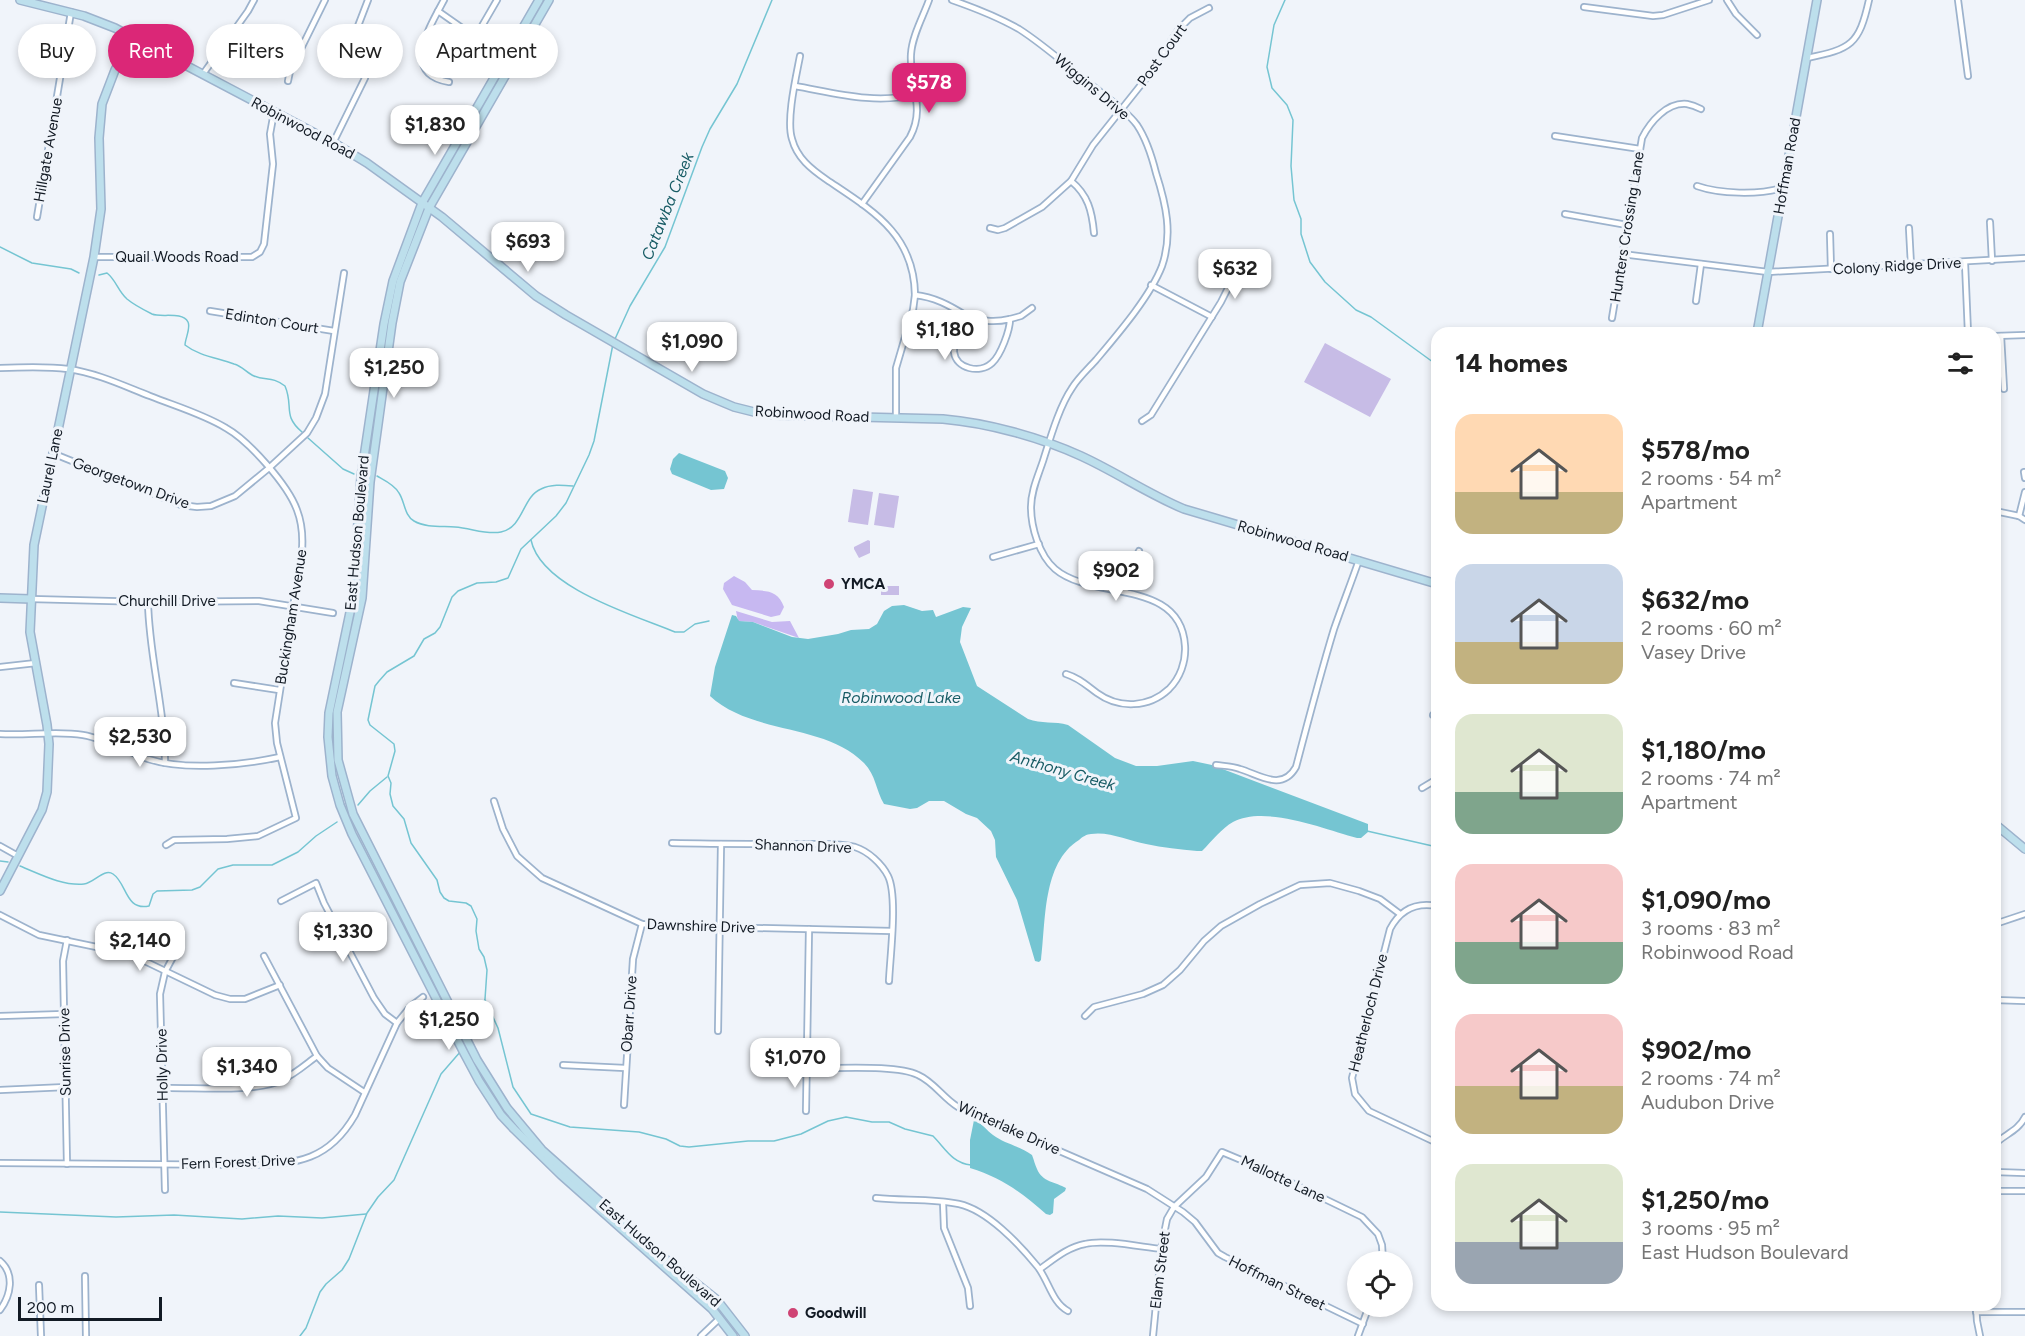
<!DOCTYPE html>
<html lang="en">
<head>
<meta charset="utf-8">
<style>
	body { margin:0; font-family:Figtree,sans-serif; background:#f2f2f2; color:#222; height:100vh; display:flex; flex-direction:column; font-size:22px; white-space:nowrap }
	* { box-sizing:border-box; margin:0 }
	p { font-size:20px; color:#767676 }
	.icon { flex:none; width:33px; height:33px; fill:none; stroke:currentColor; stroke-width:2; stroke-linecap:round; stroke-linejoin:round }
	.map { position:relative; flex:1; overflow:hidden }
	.drawer { position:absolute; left:1431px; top:327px; width:570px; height:984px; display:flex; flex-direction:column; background:#fff; border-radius:18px; box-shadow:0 3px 9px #0003 }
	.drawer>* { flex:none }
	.banner { position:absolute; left:18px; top:24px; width:570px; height:54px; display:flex; gap:12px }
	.buttons { position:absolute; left:1347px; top:1251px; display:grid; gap:12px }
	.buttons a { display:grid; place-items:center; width:66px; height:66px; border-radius:50%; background:#fff; box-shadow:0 3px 9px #0003; font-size:30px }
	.scale { position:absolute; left:18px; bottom:15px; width:144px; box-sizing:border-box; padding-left:6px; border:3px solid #121a24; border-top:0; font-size:16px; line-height:21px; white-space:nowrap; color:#121a24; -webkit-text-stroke:4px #f0f4fa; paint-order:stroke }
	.price { position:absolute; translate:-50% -51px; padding:0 14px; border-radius:12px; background:#fff; color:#222; font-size:20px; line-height:39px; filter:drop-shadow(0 2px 3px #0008) }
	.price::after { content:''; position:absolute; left:50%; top:36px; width:18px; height:14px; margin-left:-9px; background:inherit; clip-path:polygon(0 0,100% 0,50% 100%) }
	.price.selected { background:#db2777; color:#fff }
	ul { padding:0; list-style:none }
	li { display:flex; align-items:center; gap:18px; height:150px; padding:0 24px }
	li span { display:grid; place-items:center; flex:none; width:168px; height:120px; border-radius:18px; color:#555 }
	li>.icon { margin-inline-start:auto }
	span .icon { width:72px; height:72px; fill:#fffc; stroke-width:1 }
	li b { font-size:26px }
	h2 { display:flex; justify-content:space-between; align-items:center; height:72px; padding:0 24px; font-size:26px }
	.chip { padding:0 21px; border-radius:27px; background:#fff; box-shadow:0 3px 9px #0003; font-size:21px; line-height:54px }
	.chip.selected { background:#db2777; color:#fff }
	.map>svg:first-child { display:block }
	.green { fill:#c7bce6 }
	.forest { fill:#c7b8f1 }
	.water { fill:#75c5d2 }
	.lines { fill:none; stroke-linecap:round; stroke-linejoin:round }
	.stream { stroke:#75c5d2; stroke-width:1.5 }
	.street-casing { stroke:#9db3cd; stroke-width:8 }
	.secondary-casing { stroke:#9db3cd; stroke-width:10 }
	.street { stroke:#fff; stroke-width:4.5 }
	.secondary { stroke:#bddfec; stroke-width:7 }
	.poi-dot { fill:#cf4374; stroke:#f0f4fa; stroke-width:2 }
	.labels { text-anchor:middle; stroke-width:6; stroke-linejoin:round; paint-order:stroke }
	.street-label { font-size:15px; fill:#121a24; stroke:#f0f4fa }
	.poi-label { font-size:15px; font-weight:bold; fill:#121a24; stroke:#f0f4fa; text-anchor:start }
	.water-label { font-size:16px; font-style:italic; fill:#185c65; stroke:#f0f4fa }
</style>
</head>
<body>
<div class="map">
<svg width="2025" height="1336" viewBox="0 0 2025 1336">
	<rect width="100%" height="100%" fill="#f0f4fa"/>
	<g class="green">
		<path d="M1325,343L1391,379L1370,417L1304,382Z"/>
		<path d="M853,489L873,492L868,525L848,522Z"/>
		<path d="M879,493L899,496L894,528L874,525Z"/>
		<path d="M868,540L870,541V553L859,558L854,549V547Z"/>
		<rect x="881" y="586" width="18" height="9"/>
	</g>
	<g class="forest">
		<path d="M734,576L745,582L752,590C767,591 778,590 784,607L780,615L771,617L732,605L723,589L724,583Z"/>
		<path d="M736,611L772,622L790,621L799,638L753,622L738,621Z"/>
	</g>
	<g class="water">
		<path d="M679,453L725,471L728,478L724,489L711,490L672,474L670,469L673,459Z"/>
		<path d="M904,605L922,611L933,610L936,617L963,607L971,608L962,627L960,642L977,686L1028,719C1041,724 1055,721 1068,725L1115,758L1136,766H1157L1193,761L1212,765L1368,824V832L1361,838H1357C1324,829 1265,805 1233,822C1222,828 1212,841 1202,851H1197C1180,849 1163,848 1146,844C1129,841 1109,831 1091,834C1087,834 1082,837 1079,840C1042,863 1046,922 1041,960L1039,962L1035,961L1017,900L996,857L995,840L991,831L977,818L966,814L944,801H929L917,808L910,809L884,804C876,791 876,775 864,763C825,723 752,735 710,696L715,667L732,615L736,616L739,621L753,622L792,637L808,639L838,634L851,630L869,629L877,624L884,611L892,606Z"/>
		<path d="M974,1120C982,1123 986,1130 993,1135C1005,1144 1020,1146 1032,1155C1034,1160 1035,1165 1037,1169C1042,1182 1056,1182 1066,1188L1065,1191L1054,1199L1053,1213L1050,1215L1046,1214C1021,1192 1002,1178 970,1168V1140Z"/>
	</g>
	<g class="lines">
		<g class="stream">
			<path d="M1285,0L1274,25L1267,67L1272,88L1287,105L1293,120L1291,166L1294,200L1301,219V234L1310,262L1325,282L1356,310L1371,317L1437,365"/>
			<path d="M0,247L32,263L71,269L79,273"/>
			<path d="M99,275L107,273C116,280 118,291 127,299C133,304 144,310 152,314C161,318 182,311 188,322C191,328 185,339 185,345C199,356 218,358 234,364C242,366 247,373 254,376C266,381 272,376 285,386C294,407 282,415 302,432"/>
			<path d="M615,339L630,306L665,247L702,147L710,129L737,84L772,0"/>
			<path d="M308,438L343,469L354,474"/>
			<path d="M377,476C384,480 395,485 399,493C405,502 404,515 414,521C426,528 442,526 455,527C471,528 486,535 501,532C524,527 522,497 541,489C551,484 562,485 573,486"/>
			<path d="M531,540C541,588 634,615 675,632H684L695,624L709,621"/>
			<path d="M358,805L370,791L387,777"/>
			<path d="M1367,831L1437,847"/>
			<path d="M0,861L8,862"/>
			<path d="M20,866C40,874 62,886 84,884C94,883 104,868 113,874C127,883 125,911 149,906L153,894L157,891L192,890L200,887L218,869L233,865H272L298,852L316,836L337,822"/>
			<path d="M485,1000L498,1028L513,1087L531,1114L570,1127L639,1132L666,1139L680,1146L689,1147L748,1141H774L801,1134L828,1121L846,1117L872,1122H889L905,1129L933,1136C945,1148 952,1163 971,1165"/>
			<path d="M470,1041L476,1032L485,999L487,970L484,957L479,949L476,931L477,919L471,906L466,903L449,901L444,898L440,892L437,880L411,843L404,819L393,806L390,794L391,783L388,776L395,751L394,744L370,725L368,720L375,686L379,681L387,672L414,656L424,639L435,633L440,627L452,597L458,591L477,583L496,582L508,578L521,549L556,516L566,503L589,455L594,441L613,344"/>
			<path d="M0,1212L116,1217L174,1215L242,1219L278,1216L322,1218L366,1214"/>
			<path d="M300,1336L306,1328L320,1292L326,1284L342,1270L349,1259L367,1213L378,1197L394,1180L441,1074L461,1051"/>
		</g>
		<g class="street-casing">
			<g id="street">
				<path d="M444,0C430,26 400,74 449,82"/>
				<path d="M952,0C975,8 998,17 1019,29C1044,45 1066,65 1090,84C1105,96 1125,109 1137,125C1147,140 1152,157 1156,173C1166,204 1173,234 1162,266C1150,297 1117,335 1096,360C1088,369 1078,378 1072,388C1059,407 1050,439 1043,461C1038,476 1031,491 1031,507C1031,527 1039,555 1055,569C1092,601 1181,578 1185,646C1186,662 1180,678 1169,689C1149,708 1119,709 1097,693C1086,685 1079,678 1066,674"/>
				<path d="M1727,0L1736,14L1757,35"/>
				<path d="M1958,0L1968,76"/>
				<path d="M1584,7L1653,16L1663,15L1709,0"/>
				<path d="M438,11L512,63"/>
				<path d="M475,38L497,0"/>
				<path d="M800,56C796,77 786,120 792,139C797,158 811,169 827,180C873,211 914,234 915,295"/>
				<path d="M1807,58C1851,49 1859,45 1869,0"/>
				<path d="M203,74L248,11L254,0"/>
				<path d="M288,81L290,71L325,0"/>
				<path d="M795,86C835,93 876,105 916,94"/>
				<path d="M1555,136L1640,149"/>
				<path d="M333,143L365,78L367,60L359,34L358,26L368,0"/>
				<path d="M1071,181C1088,195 1092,211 1094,233"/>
				<path d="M1697,186C1720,194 1758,195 1782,188"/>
				<path d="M862,204L910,137C926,107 909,85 911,54C912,36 923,17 929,0"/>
				<path d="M1565,214L1627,225"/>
				<path d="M37,217L71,12"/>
				<path d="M1990,222L1992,261"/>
				<path d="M990,228L998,230L1005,228L1042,207L1071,181L1093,145L1148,76L1179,29L1190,18L1209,8"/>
				<path d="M1909,228L1911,265"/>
				<path d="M1830,234L1831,269"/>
				<path d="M1622,254L1768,272L2025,258"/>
				<path d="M94,257H252L260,252L264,244L273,164L270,134L274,112"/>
				<path d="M1965,263L1968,333"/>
				<path d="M1151,285L1212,317"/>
				<path d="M1696,301L1701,264"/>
				<path d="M210,311L334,331"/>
				<path d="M1612,318L1642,138C1650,122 1667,102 1687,104C1692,105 1697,107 1701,109"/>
				<path d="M1010,319L1021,316L1032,308"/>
				<path d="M1995,336L2025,335"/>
				<path d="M2001,336L2004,389"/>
				<path d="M0,368C23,367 46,366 68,369C97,373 124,386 150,396C175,406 203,414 226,428C249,441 288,485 297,510C302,523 303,536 302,550L275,723L277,743L296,818L258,836L227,839L174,840L166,845"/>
				<path d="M896,416V368L913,310L915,295C934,297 949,305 965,315C960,326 953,339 954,352C956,369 980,374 992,363C1001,355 1010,330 1010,319C993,323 981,321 965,315"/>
				<path d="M1142,421L1151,415L1221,302L1230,284L1229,277"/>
				<path d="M52,453L181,505L197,507L211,506L235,496L269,468L307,433L316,418L325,394L344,273"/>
				<path d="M2024,472L2025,478"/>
				<path d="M1995,511L2019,516L2025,520"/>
				<path d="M2019,516L2025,492"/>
				<path d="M993,557L1039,544"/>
				<path d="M1125,592L1130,569L1139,551"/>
				<path d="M31,599L148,602L259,601L333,613"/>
				<path d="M148,602C149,656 165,709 165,763"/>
				<path d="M0,667L36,663"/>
				<path d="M234,683L279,690"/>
				<path d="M1433,715L1437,716"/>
				<path d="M0,734C27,736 56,730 83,735C106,739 126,751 148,759C185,771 243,765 280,757"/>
				<path d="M1216,765C1224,766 1232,766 1240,769C1260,775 1282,792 1296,767C1308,721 1320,675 1334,629C1342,606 1351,583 1359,560"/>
				<path d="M1422,788L1437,779"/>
				<path d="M494,801L503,829L517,856L542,878L642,924L667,926L892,931"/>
				<path d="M672,843C711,844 751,844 791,844C811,845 835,842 855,847C868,851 882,864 888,876C898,896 890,957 889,981"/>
				<path d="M0,846L18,856"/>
				<path d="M281,901L316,883L324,903L374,998L385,1014L397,1023"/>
				<path d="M1437,906C1416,902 1400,910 1390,929L1352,1078L1355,1094L1369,1111L1437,1143"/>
				<path d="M0,915L39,935L130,954L215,995L230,999H245L280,985"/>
				<path d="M1995,924L2025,914"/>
				<path d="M264,956L317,1056L328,1068L364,1092"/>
				<path d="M1995,1000L2025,1001"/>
				<path d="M0,1016L64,1014"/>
				<path d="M1085,1016L1094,1007L1143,994L1163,985L1180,970L1204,941L1221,926L1260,904L1300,885L1330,883L1359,891L1380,899L1400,914"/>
				<path d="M718,1031L721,844"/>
				<path d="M563,1065L625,1068"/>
				<path d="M807,1068C834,1069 896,1064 918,1075C934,1082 943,1098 958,1107L1147,1189L1183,1212L1195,1222L1218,1253L1225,1257L1363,1324"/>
				<path d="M162,1088C194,1087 256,1093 282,1080C295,1074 306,1064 317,1056"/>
				<path d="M0,1090L66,1087"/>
				<path d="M624,1105L633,959L642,924"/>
				<path d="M806,1111L809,929"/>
				<path d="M1995,1144C2005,1134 2018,1131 2025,1117"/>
				<path d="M0,1163L250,1165C298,1164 329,1160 355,1115L397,1023L410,1007L423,997"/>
				<path d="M67,1164L63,961L67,940"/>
				<path d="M1995,1172L2025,1173"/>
				<path d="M165,1190L160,994L165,972L180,944"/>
				<path d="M1995,1191H2025"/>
				<path d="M876,1198C903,1201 932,1198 959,1204C987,1210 1019,1244 1037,1266C1048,1279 1052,1303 1068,1311"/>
				<path d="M943,1202L944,1228L968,1288L970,1306"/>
				<path d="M0,1261C15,1274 11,1295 0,1310"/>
				<path d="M1040,1269C1054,1259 1068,1247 1085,1244C1104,1239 1141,1247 1161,1249"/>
				<path d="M85,1276L86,1336"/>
				<path d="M39,1285L41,1336"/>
				<path d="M1976,1305L1977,1321L1980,1336"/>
				<path d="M1976,1312H2025"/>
				<path d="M701,1336L720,1318"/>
				<path d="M1153,1336L1162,1244L1167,1219L1174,1207L1206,1177L1222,1152L1265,1170L1362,1217L1378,1234L1382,1245L1383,1262"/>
				<path d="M1358,1336L1369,1306"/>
			</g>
		</g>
		<g class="secondary-casing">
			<g id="secondary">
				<path d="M20,0L84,16L115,28L339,146L367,163L442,217L536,296L566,315L703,394L734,407L754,412L775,415L943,419C988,423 1039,437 1081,456C1116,472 1148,494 1184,509L1437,584"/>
				<path d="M539,0L422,203L393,281L384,324L361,477L353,598L329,713L328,737L332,776L340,805L352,834L464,1053L479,1081L501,1115L514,1129L561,1175L712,1309L733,1336"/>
				<path d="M549,0L429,208L400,282L392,323L370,482L362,598L337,712L338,760L353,814L477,1060L507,1108L542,1150L659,1254L717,1300L745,1336"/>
				<path d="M1757,333L1817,0"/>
				<path d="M0,598L31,599"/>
				<path d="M1995,824L2025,849"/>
				<path d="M0,891L42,810L47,792L49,744L47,725L30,632L34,545L94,257L101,209L99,138L102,104L115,70L132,38"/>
			</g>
		</g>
		<use href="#street" class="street"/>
		<use href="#secondary" class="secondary"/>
	</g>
	<g class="poi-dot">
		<circle cx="829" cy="584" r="6"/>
		<circle cx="793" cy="1313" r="6"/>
	</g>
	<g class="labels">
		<g class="street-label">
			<text transform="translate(1162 55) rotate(-54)" y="5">Post Court</text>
			<text transform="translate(1092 87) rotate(40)" y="5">Wiggins Drive</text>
			<text transform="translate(303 128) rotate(28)" y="5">Robinwood Road</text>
			<text transform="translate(48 150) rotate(-80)" y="5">Hillgate Avenue</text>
			<text transform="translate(1787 166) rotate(-80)" y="5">Hoffman Road</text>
			<text transform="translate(1627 227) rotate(-81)" y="5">Hunters Crossing Lane</text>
			<text x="177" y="262">Quail Woods Road</text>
			<text transform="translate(1897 266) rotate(-3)" y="5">Colony Ridge Drive</text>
			<text transform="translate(272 321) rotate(9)" y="5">Edinton Court</text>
			<text transform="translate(812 414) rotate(3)" y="5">Robinwood Road</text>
			<text transform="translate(50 466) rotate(-78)" y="5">Laurel Lane</text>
			<text transform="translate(131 483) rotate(20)" y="5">Georgetown Drive</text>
			<text transform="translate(357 533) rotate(-85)" y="5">East Hudson Boulevard</text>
			<text transform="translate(1293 541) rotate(16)" y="5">Robinwood Road</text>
			<text x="167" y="606">Churchill Drive</text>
			<text transform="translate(291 617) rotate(-81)" y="5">Buckingham Avenue</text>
			<text transform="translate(803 846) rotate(2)" y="5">Shannon Drive</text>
			<text transform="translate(701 926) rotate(2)" y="5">Dawnshire Drive</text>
			<text transform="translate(1368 1013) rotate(-76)" y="5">Heatherloch Drive</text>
			<text transform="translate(629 1014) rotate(-86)" y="5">Obarr Drive</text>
			<text transform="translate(65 1052) rotate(-91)" y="5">Sunrise Drive</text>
			<text transform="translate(162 1065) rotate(-91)" y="5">Holly Drive</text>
			<text transform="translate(1009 1128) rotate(24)" y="5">Winterlake Drive</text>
			<text transform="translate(238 1162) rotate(-2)" y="5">Fern Forest Drive</text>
			<text transform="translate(1283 1179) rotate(25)" y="5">Mallotte Lane</text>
			<text transform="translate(660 1253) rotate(41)" y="5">East Hudson Boulevard</text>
			<text transform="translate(1160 1270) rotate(-83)" y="5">Elam Street</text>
			<text transform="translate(1277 1283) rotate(26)" y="5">Hoffman Street</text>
		</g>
		<g class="poi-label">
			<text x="841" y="589">YMCA</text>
			<text x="805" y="1318">Goodwill</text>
		</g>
		<g class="water-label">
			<text transform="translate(667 206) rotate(-68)" y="6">Catawba Creek</text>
			<text x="901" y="703">Robinwood Lake</text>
			<text transform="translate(1063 770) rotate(16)" y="6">Anthony Creek</text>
		</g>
	</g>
</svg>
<div class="buttons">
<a><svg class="icon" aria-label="locate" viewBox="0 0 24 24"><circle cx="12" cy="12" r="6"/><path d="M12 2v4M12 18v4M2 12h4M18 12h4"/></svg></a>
</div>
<div class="scale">200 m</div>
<b class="price selected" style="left:929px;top:114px">$578</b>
<b class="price" style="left:435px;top:156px">$1,830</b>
<b class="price" style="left:528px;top:273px">$693</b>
<b class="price" style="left:1235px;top:300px">$632</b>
<b class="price" style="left:945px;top:361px">$1,180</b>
<b class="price" style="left:692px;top:373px">$1,090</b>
<b class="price" style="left:394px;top:399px">$1,250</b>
<b class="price" style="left:1116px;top:602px">$902</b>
<b class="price" style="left:140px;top:768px">$2,530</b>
<b class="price" style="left:343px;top:963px">$1,330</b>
<b class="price" style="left:140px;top:972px">$2,140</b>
<b class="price" style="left:449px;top:1051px">$1,250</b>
<b class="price" style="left:795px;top:1089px">$1,070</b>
<b class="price" style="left:247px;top:1098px">$1,340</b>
<div class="banner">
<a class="chip">Buy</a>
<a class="chip selected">Rent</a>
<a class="chip">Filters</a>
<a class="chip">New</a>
<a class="chip">Apartment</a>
</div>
<section class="drawer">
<h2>14 homes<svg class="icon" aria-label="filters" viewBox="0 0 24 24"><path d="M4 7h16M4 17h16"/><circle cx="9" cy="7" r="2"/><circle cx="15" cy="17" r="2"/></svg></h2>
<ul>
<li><span style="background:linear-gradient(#ffd9b3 65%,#c2b280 0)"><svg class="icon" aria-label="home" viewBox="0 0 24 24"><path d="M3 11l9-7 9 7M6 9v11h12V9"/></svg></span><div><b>$578/mo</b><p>2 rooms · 54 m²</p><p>Apartment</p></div></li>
<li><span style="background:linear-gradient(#c9d6e8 65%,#c2b280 0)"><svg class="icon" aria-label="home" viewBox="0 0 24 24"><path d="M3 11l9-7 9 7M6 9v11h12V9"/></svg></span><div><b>$632/mo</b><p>2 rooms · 60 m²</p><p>Vasey Drive</p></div></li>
<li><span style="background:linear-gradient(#dfe7d0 65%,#7fa58c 0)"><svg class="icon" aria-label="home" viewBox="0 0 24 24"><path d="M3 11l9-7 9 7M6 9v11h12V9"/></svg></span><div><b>$1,180/mo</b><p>2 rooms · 74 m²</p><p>Apartment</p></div></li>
<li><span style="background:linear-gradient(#f6c9c9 65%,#7fa58c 0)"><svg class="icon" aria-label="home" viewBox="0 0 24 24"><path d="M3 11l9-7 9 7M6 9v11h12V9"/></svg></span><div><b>$1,090/mo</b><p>3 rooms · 83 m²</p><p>Robinwood Road</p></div></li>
<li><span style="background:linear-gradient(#f6c9c9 60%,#c2b280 0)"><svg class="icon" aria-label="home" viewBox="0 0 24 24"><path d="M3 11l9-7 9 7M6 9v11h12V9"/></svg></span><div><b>$902/mo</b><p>2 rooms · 74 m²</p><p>Audubon Drive</p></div></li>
<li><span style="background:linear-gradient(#dfe7d0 65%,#9aa5b1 0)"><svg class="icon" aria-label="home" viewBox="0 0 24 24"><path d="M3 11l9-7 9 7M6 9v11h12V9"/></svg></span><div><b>$1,250/mo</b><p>3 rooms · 95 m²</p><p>East Hudson Boulevard</p></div></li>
</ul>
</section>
</div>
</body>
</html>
